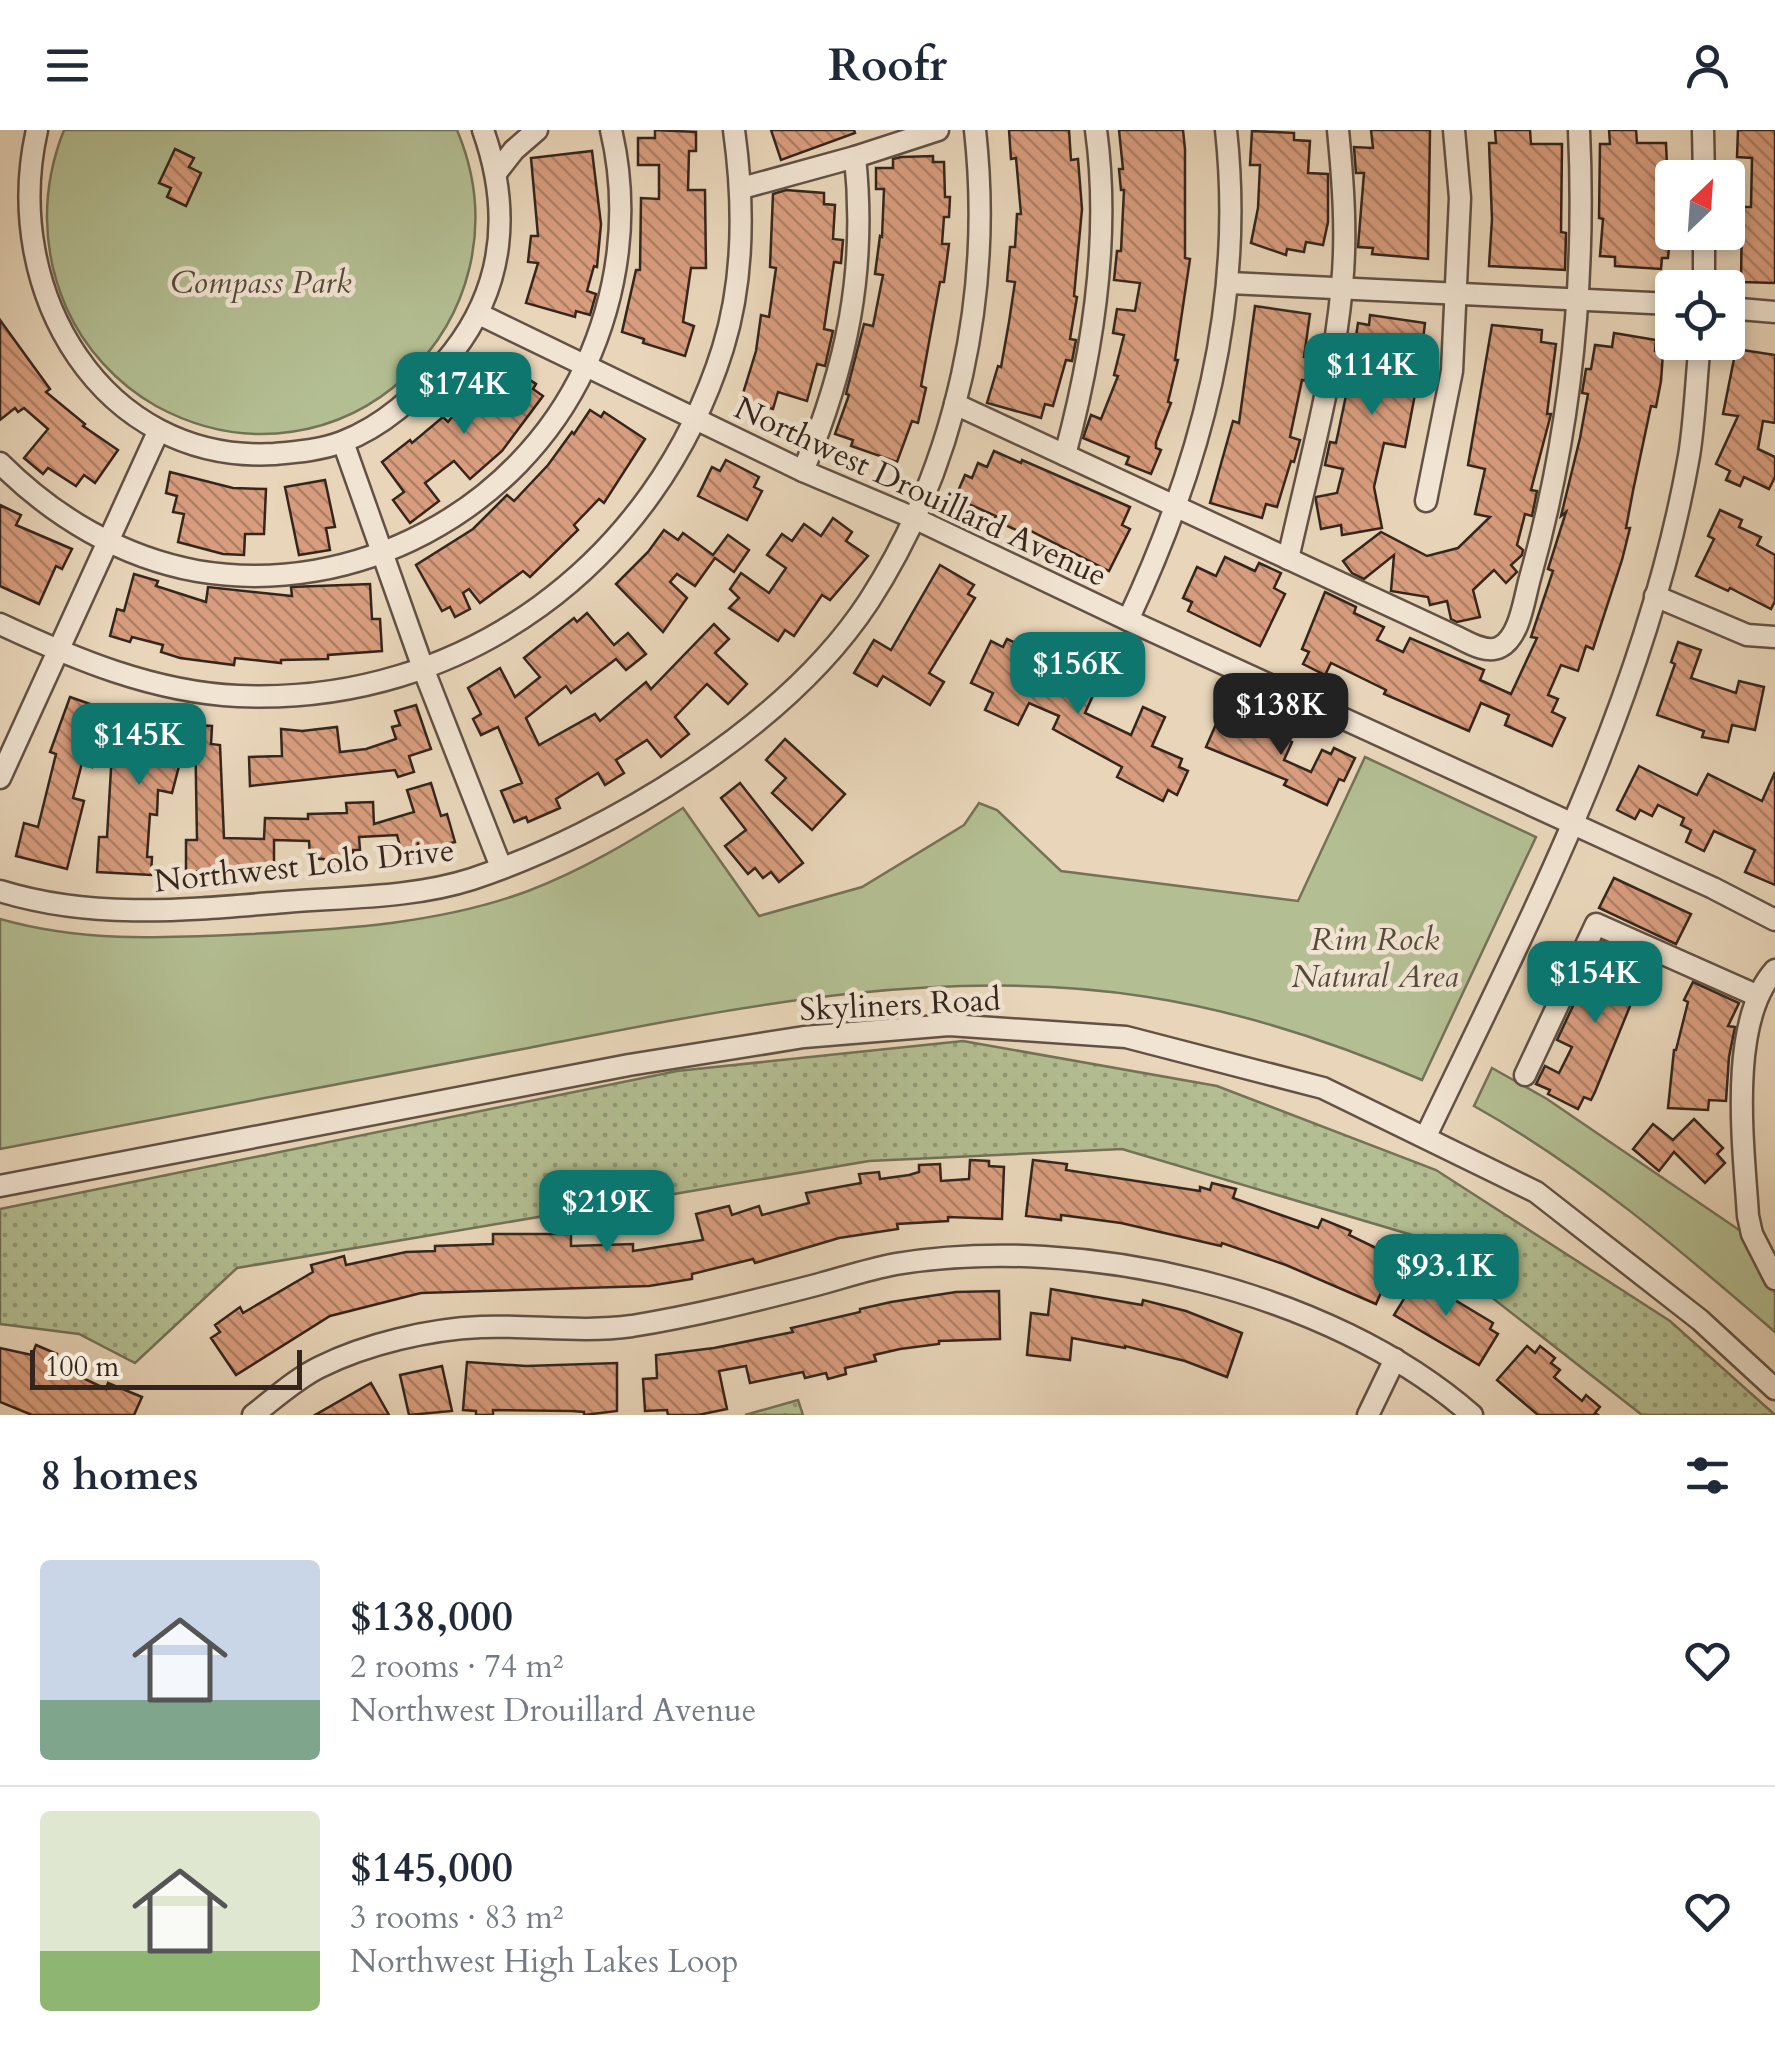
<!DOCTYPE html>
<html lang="en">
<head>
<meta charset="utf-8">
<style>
	body { margin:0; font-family:Cardo,serif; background:#f2f2f3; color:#1f2937; height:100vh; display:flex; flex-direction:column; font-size:38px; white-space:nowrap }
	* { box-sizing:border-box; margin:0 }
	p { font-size:32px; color:#747a83 }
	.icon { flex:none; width:55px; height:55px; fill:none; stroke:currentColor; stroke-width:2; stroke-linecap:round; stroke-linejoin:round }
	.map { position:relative; height:1285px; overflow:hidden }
	.details { display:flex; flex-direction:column; background:#fff; flex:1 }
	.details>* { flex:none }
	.needle { width:65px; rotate:25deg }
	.buttons { position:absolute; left:1655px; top:30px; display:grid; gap:20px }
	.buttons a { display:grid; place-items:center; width:90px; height:90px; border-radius:10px; background:#fff; box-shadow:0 5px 15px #0003; font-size:50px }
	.scale { position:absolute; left:30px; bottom:25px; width:272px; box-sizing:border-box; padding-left:10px; border:5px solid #35251c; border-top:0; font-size:28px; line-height:35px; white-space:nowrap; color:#35251c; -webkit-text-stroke:8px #f1e4d2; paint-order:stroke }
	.price { position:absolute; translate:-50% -85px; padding:0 22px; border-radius:20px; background:#0f766e; color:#fff; font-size:32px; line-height:65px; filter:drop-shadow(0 2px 5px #0008) }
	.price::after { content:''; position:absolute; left:50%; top:60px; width:30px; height:22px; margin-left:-15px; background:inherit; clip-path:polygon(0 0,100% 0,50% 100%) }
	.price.selected { background:#222; color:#fff }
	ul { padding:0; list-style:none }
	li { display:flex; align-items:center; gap:30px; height:250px; padding:0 40px }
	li+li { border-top:2px solid #e0e1e3 }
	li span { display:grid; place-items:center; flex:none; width:280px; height:200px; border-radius:10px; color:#555 }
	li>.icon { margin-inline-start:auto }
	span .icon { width:120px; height:120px; fill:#fffc; stroke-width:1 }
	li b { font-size:42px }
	h2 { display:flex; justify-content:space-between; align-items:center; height:120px; padding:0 40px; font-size:42px }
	header { display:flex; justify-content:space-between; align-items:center; height:130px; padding:0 40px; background:#fff; font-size:45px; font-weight:700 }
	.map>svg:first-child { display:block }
	.grass { fill:url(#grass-dots); stroke:#747257; stroke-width:2.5 }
	.park { fill:#b3be92; stroke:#747257; stroke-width:2.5 }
	.building { fill:url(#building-back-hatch); stroke:#35251c; stroke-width:2.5 }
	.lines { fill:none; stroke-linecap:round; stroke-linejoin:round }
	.minor-casing { stroke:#625144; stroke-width:25 }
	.minor { stroke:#f1e4d2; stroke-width:20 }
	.labels { text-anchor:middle; stroke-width:9; stroke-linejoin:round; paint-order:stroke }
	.park-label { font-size:32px; font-style:italic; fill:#544b3a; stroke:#f1e4d2 }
	.street-label { font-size:32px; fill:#35251c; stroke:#f1e4d2 }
</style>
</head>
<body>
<header><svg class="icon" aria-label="menu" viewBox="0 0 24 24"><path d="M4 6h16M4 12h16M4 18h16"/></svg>Roofr<svg class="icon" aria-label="person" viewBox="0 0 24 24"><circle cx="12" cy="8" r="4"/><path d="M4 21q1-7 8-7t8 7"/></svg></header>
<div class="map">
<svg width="1775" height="1285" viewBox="0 0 1775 1285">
	<defs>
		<pattern id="grass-dots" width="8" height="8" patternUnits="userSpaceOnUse" patternTransform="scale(2.5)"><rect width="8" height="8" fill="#b3be92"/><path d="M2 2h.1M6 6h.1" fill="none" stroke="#929a76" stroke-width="1.8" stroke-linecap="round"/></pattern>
		<pattern id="building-back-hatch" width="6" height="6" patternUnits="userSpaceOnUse" patternTransform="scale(2.5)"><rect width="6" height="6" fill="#d89d7e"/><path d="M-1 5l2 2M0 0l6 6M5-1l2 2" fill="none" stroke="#b08066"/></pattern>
	</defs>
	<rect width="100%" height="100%" fill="#e9d6ba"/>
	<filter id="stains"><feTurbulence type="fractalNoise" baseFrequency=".002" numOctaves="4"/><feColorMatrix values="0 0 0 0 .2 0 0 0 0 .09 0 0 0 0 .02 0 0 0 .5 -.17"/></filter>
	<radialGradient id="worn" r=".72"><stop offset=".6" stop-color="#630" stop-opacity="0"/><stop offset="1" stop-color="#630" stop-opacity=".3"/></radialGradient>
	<g class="grass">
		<path d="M963,911L1217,956L1436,1040L1670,1191L1775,1285H1642L1412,1105L1122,1019L869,1031L237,1138L135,1233L79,1204L0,1194V1079L677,941Z"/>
		<path d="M798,1270L803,1285H745Z"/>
	</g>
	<g class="park">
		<path d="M64,0H457C537,190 340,376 156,276C117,254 84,218 66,177C41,119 41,58 64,0Z"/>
		<path d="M1365,627L1536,707L1422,950C1334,912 1244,882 1148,867C934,833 721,881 512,921C341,953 171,986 0,1019V789C84,813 164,808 250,804C343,799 439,794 528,761C583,740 633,710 683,678L759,786L862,757L964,695L979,673L997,680L1061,741L1298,771Z"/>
		<path d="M1492,938L1547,969L1745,1104L1759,1140L1775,1163V1202C1679,1119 1585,1038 1474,976Z"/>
	</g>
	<g class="building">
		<path d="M655,0L696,2V21H689L688,60H705L706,138H691L683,192L694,196L685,226L643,213L644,209L622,202L636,140H640L641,68L659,69V35H638V8H655Z"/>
		<path d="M771,0H854L855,3L781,30Z"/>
		<path d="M1009,0H1069L1071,30L1078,29L1082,79L1074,166L1077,167L1070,209L1076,210L1072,231L1066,230L1053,276L1045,274L1041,288L987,273L998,236L1001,237L1009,192L1015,152L1007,151L1010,117H1015L1017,84H1021L1016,28L1011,29Z"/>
		<path d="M1119,0H1183L1185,19V128L1190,129L1175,230H1178L1168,272L1171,273L1156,312V318L1161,320L1151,344L1126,334L1129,327L1083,308L1091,285L1101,289L1118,246L1114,245L1124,205L1113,203L1117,179L1135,181L1140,153L1114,150L1117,121H1121L1124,60H1121L1119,39H1123Z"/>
		<path d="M1371,0H1430L1428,129L1372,124L1373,118L1358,117L1364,43H1356L1354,17L1373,18Z"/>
		<path d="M1495,0H1530L1531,14H1562L1561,102L1566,103L1565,140L1489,136L1492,89L1489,13H1496Z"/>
		<path d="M1609,0H1636L1637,13H1666L1670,107L1668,128H1662L1661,139L1615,136V127L1600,126L1603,89L1599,88L1600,14H1610Z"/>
		<path d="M1738,0H1775V153L1741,152L1742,77H1751L1752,28L1737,27Z"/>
		<path d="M1252,1L1294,3V10L1310,11L1308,43L1328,44V92L1323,115L1306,112L1304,122L1287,119L1286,125L1251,113L1258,78L1260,35H1250Z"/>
		<path d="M175,19L194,28L189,37L201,43L186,76L167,67L171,58L159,53Z"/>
		<path d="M592,21L601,94L597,137L594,136L587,161L596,164L590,185L576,181L575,187L526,173L538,133L528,132L531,106H538L531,28Z"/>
		<path d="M933,26V32H944L945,67H950L949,87H944L942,114H949L944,152H940L921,256L926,258L918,293L912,291L897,332L851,316L853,310L835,304L849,265L846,264L864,194L873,196L883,145L875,144L880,106L882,107L884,59H876V38H893V29L901,27Z"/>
		<path d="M786,60L824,63V74L835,75L833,109L843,110L841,133L834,132L824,199L833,201L825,236L817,234L807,271L778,262L773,279L741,270L756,221L761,185L769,187L776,138L770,137L773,64Z"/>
		<path d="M1255,176L1310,184L1304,227L1312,228L1308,251L1302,250L1290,307L1300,310L1294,332L1291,331L1277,377L1266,374L1262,388L1210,373L1233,291L1239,293Z"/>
		<path d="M1370,185L1425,193L1419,243L1405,317L1384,313L1374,357L1382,398L1342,405L1341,395L1321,399L1316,371V367L1337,363L1343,339L1325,335L1330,312L1336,313L1348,256H1345L1348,233H1352L1358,193L1369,195Z"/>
		<path d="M0,190L50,259L46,262L85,294L83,296L118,320L95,353L84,345L76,356L48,338L43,344L24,328L48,299L24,278L18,282L15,278L0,290Z"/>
		<path d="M1492,195L1542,200L1541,212L1556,214L1547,284H1551L1531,360L1537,361L1532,386L1525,384L1517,415L1523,420L1522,425L1511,435L1517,442L1506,453L1494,440L1473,460L1480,487L1457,492L1451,489L1447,471L1430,475L1428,467L1391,461L1394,425L1364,449L1352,443L1343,431L1381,402L1427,426L1458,418L1490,387L1475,384L1485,339L1468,335Z"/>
		<path d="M1614,203L1656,210L1655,221L1663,223L1661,251L1656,277L1651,276L1633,361L1626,398H1630L1622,430L1593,519L1586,516L1578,541L1561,535L1548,565L1558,569L1552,582L1565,588L1552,616L1505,595L1509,585L1481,573L1469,601L1384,564L1386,560L1331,533L1325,545L1303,534L1309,522L1302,519L1325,462L1356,477L1354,483L1384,497L1377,510L1403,522L1410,508L1484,540L1480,550L1511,564L1537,508L1531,507L1553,441L1548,439L1566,382L1561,386L1580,308L1588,264L1582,263L1586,239H1591L1595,215L1612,217Z"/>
		<path d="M1736,219L1775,225V293L1763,291L1758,319L1775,327V347L1769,359L1744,347L1740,356L1726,350L1730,341L1716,334L1738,286L1723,284Z"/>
		<path d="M494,227L536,254L533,259L543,266L502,321L470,349L454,331L425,353L439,371L410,393L393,370L404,362L382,332L410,310L412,313L443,287L448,292L480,252Z"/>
		<path d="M590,280L601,287L604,282L645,309L604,373L599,369L574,395L578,400L530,447L523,441L480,473L469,459L463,463L470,479L455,487L450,477L442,481L416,435L473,399L507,365L514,371L548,335L572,302L574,304Z"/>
		<path d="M994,321L1021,333L1022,330L1130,377L1122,395L1130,399L1109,441L1027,399L1025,404L994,390L996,386L955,368L965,345L972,348L978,333L987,337Z"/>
		<path d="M726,330L759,347L754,357L762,361L747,390L698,366L712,337L720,341Z"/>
		<path d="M170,342L233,358L266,359L264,404H245L244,425L223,424L178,412L184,384L173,382L177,366L166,363Z"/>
		<path d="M325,350L335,397L326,398L330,420L299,425L285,357Z"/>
		<path d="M0,375L21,385L16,395L72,419L62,439L56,436L39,474L0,456Z"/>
		<path d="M1720,380L1742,390L1739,397L1761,407L1757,415L1775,425V471L1771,479L1730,458L1728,461L1696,446L1714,409L1708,406Z"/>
		<path d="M833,388L852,402L846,411L868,426L830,470L822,465L794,506L785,500L778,511L729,478L739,468L730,459L741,443L769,463L786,438L767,425L782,404L792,411L804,394L821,406Z"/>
		<path d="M664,400L678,410L683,403L713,425L728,405L749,420L734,442L715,428L695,456L677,444L670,452L687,468L663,502L616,454L648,422Z"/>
		<path d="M1225,427L1255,441L1259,433L1281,443L1274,458L1285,464L1260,516L1188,481L1192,472L1183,468L1197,437L1216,446Z"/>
		<path d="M940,435L974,455L968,464L975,468L929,543L944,552L930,575L883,546L877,556L854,543L874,510L891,520Z"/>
		<path d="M134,444L158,451L156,456L206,472L208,457L292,466L291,457L370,454L372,489H380L382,521L328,525V529L281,530V533L235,528L234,535L180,528L161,522L163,515L132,507L130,512L110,506L117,479L124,481Z"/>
		<path d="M587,483L614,515L628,503L646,524L626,540L616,529L571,563L566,556L526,588L539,615L595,584L600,591L646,552L651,559L714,494L729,509L715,523L747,554L728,574L707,554L675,587L689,604L661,627L647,610L616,630L624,643L605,655L598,643L556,669L560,678L528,692L526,687L514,692L501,661L522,653L498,597L481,605L473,589L481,584L468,558L500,538L515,567L540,547L524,528L574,488L577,492Z"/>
		<path d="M1007,509L1033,521L1027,535L1069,555L1078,537L1101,548L1085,583L1131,605L1143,577L1165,587L1152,616L1182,629L1179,637L1188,641L1177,665L1168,660L1163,671L1117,647L1122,637L1053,599L1059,586L1029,573L1018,595L985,580L993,563L971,553L991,511L1003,517Z"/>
		<path d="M1678,512L1701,520L1691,548L1736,563L1739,551L1764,557L1755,600L1732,595L1728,612L1702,607L1704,601L1657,585L1675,534L1671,532Z"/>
		<path d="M70,567L93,575L86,595L101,601L92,637L82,633L73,668L84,671L67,739L16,726L24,693L38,697L56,624L50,622Z"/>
		<path d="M416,575L431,619L409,626L414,642L398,647L395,640L250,656L249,627L282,626L281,599L302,601L337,597L340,622L366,619L396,609L392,597L400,595L395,581Z"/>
		<path d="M128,578L190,594L172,663L158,660L157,685L150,684L147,727H152L151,745L97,742L99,707H107L113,605L120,608Z"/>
		<path d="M1249,588L1268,597L1272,588L1290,595L1284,608L1292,612L1284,630L1311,642L1322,620L1331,624L1334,618L1355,628L1344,651L1339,649L1327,675L1284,655L1287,650L1206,617L1217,592L1242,603Z"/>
		<path d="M195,595L212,596L211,614L220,615L224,708L264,709L265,688L308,689V684L347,683L346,673L373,672L374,694L414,682L407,660L431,653L441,686L447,684L455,712L438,716L440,721L404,731L397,705L359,707L360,720H353L354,738L334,739L333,730L310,728L309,711L274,710V742L186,741V710H197Z"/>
		<path d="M785,609L845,664L812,700L772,663L786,648L766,630Z"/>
		<path d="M1639,636L1697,665L1708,644L1762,671L1775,642V755L1745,742L1755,720L1714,701L1704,721L1686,712L1691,700L1681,695L1684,688L1658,675L1652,686L1640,680L1635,689L1617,680Z"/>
		<path d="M740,653L803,733L779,752L771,742L763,748L755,738L748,744L725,716L746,700L721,668Z"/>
		<path d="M1614,748L1691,784L1676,814L1599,778Z"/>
		<path d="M1606,814L1648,832L1595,962L1591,970L1584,967L1578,979L1548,964L1550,960L1536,954L1545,936L1559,943L1572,917L1557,910L1593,833L1596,834Z"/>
		<path d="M1693,852L1739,873L1728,896L1735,897L1729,927L1726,971L1709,970L1708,980L1668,978L1674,920H1676L1688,872L1684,870Z"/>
		<path d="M1694,989L1723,1018L1717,1024L1725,1033L1705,1053L1674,1022L1659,1041L1633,1019L1653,994L1673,1010Z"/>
		<path d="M970,1030L989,1031V1036L1004,1037L1002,1089L948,1087V1091L897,1094L898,1099L839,1108L755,1133L753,1129L692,1144V1149L649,1156L421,1163L330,1186L236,1245L211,1208L220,1202L215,1195L240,1177L243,1183L313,1142L311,1135L344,1126L346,1135L406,1122L435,1121V1116L493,1114V1104H571V1116L633,1114V1121L703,1110L696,1084L729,1076L732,1085L759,1076L762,1085L809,1073L806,1063L861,1053L859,1044L879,1042L880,1049L909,1045L919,1042V1035L940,1034L941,1051L969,1049Z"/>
		<path d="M1033,1030L1067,1034L1066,1040L1200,1061V1057L1210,1060L1212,1053L1236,1059L1233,1068L1318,1098L1322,1089L1351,1101L1349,1105L1376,1118L1379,1112L1399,1122L1376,1174L1286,1135L1222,1113L1221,1116L1121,1093L1061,1085V1090L1026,1086Z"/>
		<path d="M1421,1141L1458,1164L1455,1170L1493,1193L1490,1199L1498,1204L1479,1235L1394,1185Z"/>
		<path d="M1051,1159L1142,1175L1143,1170L1186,1181L1242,1203L1227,1247L1185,1231L1125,1216V1218L1072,1208L1070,1230L1027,1225L1031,1183L1048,1185Z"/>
		<path d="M999,1161L1000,1209L939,1211V1214L900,1219L874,1225L876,1231L845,1238L846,1244L828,1249L826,1243L805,1248L803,1242L750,1253L746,1236L719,1241L727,1279L698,1285H668L667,1280L645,1281L643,1249L657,1248L656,1225L714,1218L793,1202L791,1198L860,1182V1179L891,1172L956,1162Z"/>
		<path d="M36,1215L57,1224L53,1234L106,1259L108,1253L142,1267L134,1285H32L0,1272V1218L32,1225Z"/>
		<path d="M1527,1216L1535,1223L1540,1216L1555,1228L1551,1233L1560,1240L1554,1247L1582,1271L1586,1265L1600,1277L1595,1283L1598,1285H1538L1497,1250Z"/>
		<path d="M467,1232L526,1236L617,1233V1281L584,1285V1282L572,1281L493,1280V1285H476V1281L463,1280Z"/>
		<path d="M442,1236L452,1281L409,1285L400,1245Z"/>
		<path d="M371,1253L389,1285H315Z"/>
	</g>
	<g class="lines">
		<g class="minor-casing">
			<g id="minor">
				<path d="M37,0C0,162 103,334 274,324C296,322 321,320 342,312C387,295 424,259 453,222C505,155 511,79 483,0"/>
				<path d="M1703,0L1704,48"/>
				<path d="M496,43L514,20L537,0"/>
				<path d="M742,58L855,27L938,0"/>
				<path d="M1229,153L1672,174"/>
				<path d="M1704,158V102"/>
				<path d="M1728,178L1775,182"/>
				<path d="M479,184L803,341L914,388L1128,490L1713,758L1775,790"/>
				<path d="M955,274L1457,507C1469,513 1487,524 1500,517C1520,507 1524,469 1530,448C1571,302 1586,152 1579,0"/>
				<path d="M343,312L423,538L501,737"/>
				<path d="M1065,325C1093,221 1111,108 1096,0"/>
				<path d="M0,333C54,387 121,427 197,441C355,468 518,381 585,237C619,163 630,80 611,0"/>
				<path d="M803,341C847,236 867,141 855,27"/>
				<path d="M1426,371L1452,241L1460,68L1454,0"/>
				<path d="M1288,429C1308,339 1334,247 1342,155C1347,104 1343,51 1338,0"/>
				<path d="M1655,466L1747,505L1775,507"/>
				<path d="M1128,490C1201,334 1245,174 1226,0"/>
				<path d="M0,494C75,529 153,562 238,566C464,576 656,432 723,218C745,147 744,72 734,0"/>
				<path d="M0,648L158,302"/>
				<path d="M0,761C94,790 188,780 285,772C346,767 413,768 472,749C611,703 788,595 869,471C958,333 993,162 975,0"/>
				<path d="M1775,840C1727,893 1744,1019 1748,1086L1752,1104L1775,1149"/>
				<path d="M1525,945L1596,794L1758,866"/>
				<path d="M1426,1006C1530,789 1647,566 1689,326C1695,289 1696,250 1700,212"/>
				<path d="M0,1056L629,935L804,907L949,895L1126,907L1323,958L1536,1062L1700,1190L1775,1259"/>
				<path d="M253,1285C274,1269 297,1248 320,1237C366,1214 430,1199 481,1197C532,1195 581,1203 632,1196C694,1186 754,1171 816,1155C842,1148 869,1139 896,1134C1082,1103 1329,1160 1472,1285"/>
				<path d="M1368,1285L1395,1229"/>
			</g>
		</g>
		<use href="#minor" class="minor"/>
	</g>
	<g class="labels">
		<g class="park-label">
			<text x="261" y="163">Compass Park</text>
			<text x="1375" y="820">Rim Rock<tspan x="1375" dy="37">Natural Area</tspan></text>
		</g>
		<g class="street-label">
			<text transform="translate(921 361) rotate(25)" y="11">Northwest Drouillard Avenue</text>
			<text transform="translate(304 735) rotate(-6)" y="11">Northwest Lolo Drive</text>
			<text transform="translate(900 874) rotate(-3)" y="11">Skyliners Road</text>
		</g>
	</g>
	<rect width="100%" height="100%" filter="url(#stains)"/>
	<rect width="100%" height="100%" fill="url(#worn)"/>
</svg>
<div class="buttons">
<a><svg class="needle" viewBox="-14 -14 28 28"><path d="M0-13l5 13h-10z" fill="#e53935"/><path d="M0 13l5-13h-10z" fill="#747a83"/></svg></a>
<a><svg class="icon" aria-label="locate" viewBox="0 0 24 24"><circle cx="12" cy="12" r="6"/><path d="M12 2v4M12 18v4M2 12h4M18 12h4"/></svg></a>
</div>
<div class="scale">100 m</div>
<b class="price" style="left:1372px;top:288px">$114K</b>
<b class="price" style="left:464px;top:307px">$174K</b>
<b class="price" style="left:1078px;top:587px">$156K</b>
<b class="price selected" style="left:1281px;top:628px">$138K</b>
<b class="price" style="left:139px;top:658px">$145K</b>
<b class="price" style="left:1595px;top:896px">$154K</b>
<b class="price" style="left:607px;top:1125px">$219K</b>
<b class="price" style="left:1446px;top:1189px">$93.1K</b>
</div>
<section class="details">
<h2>8 homes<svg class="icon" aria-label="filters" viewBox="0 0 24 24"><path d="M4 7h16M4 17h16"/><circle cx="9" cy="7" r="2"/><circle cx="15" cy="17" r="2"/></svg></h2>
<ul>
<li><span style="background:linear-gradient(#c9d6e8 70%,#7fa58c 0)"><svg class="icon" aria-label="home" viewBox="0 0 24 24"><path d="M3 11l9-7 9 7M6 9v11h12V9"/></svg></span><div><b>$138,000</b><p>2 rooms · 74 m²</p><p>Northwest Drouillard Avenue</p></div><svg class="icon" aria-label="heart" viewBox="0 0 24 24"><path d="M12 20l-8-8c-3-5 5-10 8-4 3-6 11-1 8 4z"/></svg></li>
<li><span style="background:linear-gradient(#dfe7d0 70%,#8fb573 0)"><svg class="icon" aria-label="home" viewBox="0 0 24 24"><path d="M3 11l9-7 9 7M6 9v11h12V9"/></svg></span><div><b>$145,000</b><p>3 rooms · 83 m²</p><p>Northwest High Lakes Loop</p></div><svg class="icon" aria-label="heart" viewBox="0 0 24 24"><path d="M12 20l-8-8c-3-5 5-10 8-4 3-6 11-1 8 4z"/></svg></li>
</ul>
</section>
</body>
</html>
